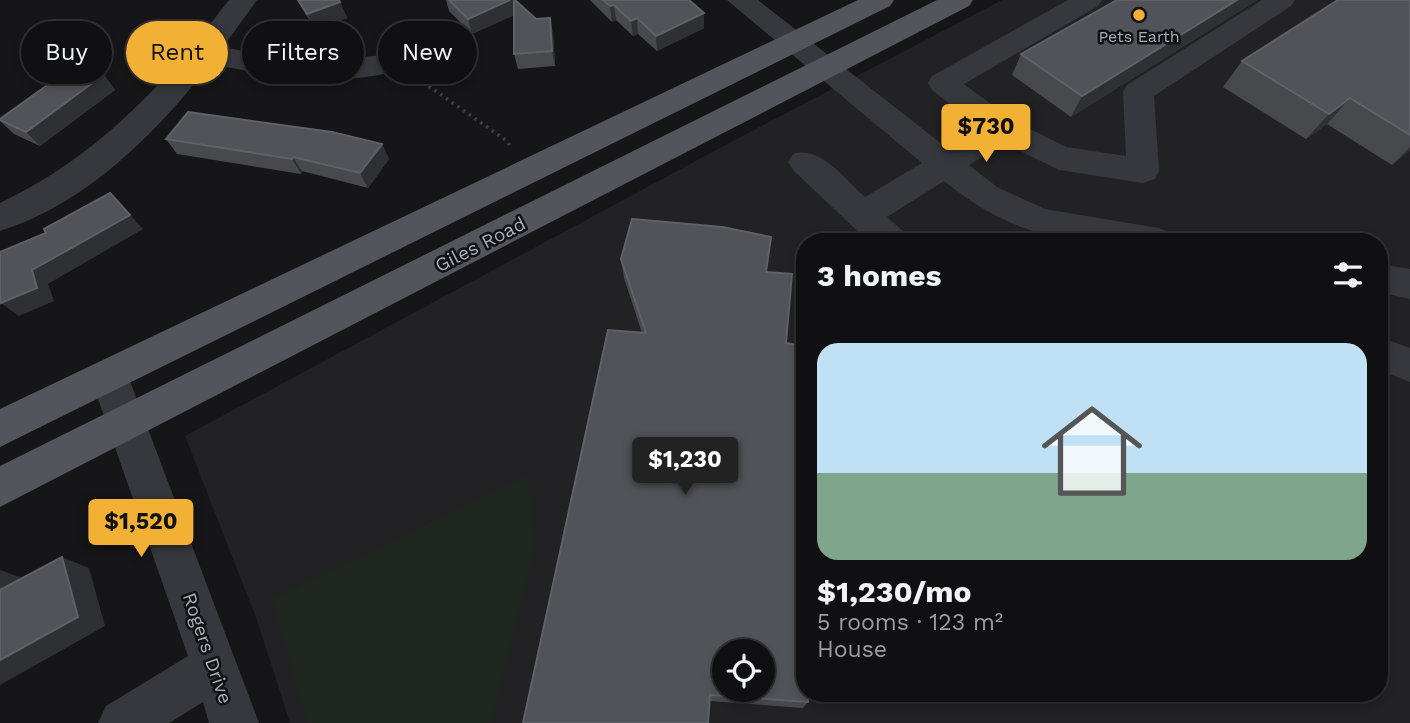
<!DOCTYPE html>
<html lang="en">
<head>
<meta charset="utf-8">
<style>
	body { margin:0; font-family:"Work Sans",sans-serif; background:#19191b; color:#f1f3f6; height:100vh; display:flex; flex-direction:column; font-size:26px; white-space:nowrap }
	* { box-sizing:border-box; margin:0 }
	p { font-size:23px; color:#9c9d9f }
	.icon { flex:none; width:38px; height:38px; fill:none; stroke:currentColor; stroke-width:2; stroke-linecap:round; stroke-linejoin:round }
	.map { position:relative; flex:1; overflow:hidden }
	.panel { position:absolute; left:796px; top:233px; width:592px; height:469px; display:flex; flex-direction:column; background:#101012; border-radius:28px; box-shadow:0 4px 10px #0003,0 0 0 2px #303032 }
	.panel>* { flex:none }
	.guide { position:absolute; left:21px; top:21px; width:665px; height:63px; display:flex; gap:14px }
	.tools { position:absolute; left:712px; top:639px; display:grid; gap:14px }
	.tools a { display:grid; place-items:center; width:63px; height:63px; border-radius:50%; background:#101012; box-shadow:0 4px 10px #0003,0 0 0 2px #303032; font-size:35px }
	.price { position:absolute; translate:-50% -60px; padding:0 16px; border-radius:7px; background:#f2b134; color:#111; font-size:23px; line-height:46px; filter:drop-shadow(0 2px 4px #0008) }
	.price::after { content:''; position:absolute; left:50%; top:42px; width:21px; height:16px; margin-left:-10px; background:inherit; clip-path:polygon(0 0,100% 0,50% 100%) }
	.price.on { background:#222; color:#fff }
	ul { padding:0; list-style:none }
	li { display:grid; align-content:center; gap:14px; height:371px; padding:0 21px }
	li+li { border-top:2px solid #303032 }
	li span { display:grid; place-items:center; height:217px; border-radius:21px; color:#555 }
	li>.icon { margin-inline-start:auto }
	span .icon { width:126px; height:126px; fill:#fffc; stroke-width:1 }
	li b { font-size:30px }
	h2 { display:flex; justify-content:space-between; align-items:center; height:84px; padding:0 21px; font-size:30px }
	.chip { padding:0 24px; border-radius:32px; background:#101012; box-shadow:0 4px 10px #0003,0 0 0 2px #303032; font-size:24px; line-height:63px }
	.chip.on { background:#f2b134; color:#111 }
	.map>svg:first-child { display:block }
	.built { fill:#222225; fill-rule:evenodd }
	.green { fill:#1e261f }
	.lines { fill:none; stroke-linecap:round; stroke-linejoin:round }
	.path { stroke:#3d3f44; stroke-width:3.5; stroke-dasharray:2.5 4.5; stroke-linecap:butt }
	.minor { fill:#37383d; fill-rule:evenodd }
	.major { fill:#53555c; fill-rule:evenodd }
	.wall { fill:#47494d }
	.shaded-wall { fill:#2f3033 }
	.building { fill:#525359; stroke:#5f6168; stroke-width:2; fill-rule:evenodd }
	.poi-dot { fill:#f2b134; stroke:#111113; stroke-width:2.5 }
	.labels { text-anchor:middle; stroke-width:5; stroke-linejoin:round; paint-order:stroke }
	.far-poi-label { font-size:16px; fill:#a8adb8; stroke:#111113 }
	.street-label { font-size:19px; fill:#a8adb8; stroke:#111113 }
</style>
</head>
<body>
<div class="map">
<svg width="1410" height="723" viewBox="0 0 1410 723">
	<rect width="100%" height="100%" fill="#161618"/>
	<path class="built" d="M1002,0H1410V723H290L257,620L185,436L716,150ZM805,242H1379V693H805ZM724,651H763V690H724Z"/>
	<path class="green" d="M528,475L535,547L491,723H307L272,599Z"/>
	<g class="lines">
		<path class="path" d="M423,82L507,141L511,148"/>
		<g class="minor">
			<path d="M229,0H257L223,47C255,53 288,61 321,61C343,62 378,52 396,57L401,64L396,71C332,88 274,76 210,64C157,133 86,204 0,231V203C97,157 165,84 229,0Z"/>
			<path d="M727,0H758L947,148L981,128L932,90L928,83L932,76L1068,0H1102L1098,6L964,84L1014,121L1066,147L1126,156L1123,92L1127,85L1262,0H1295L1291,6L1154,96L1159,171L1155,179L1143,183L1059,170L1004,143L969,165L997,187L1045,209L1158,228L1170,232L1175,242C1078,242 1024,246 944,181L887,217L904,232L909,242H869L793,170L788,162L793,154C820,145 846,180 865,197L922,163Z"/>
			<path d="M1379,264L1410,269V299L1379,292Z"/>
			<path d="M1379,337L1410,348V382L1379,370Z"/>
			<path d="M109,359L123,364L128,376L259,723H209L203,702L169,723H98L106,706L188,656L90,376L95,364Z"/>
		</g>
		<g class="major">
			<path d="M858,0H894L890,6L0,447V409Z"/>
			<path d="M937,0H973L969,6L0,507V466Z"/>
		</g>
	</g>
	<g class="wall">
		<path d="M297,0H339L347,18L315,29Z"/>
		<path d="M446,0H515L553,33L555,66L518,69L514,54V15L472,34L449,11Z"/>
		<path d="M590,0H689L704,13V28L657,51L638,34L633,36L616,20L612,22Z"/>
		<path d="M1117,0H1257L1071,117L1012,75L1021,54Z"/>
		<path d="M1410,0V150L1392,165L1327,124L1306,139L1223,87L1242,61Z"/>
		<path d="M101,71L115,90L40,146L14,134L0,121V119Z"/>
		<path d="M166,139L382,144L389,159L368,188L302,171L301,174L177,154Z"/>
		<path d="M621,259L766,272L786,343L808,702L803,708L710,701L642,333L624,278Z"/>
	</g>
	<g class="shaded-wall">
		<path d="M510,0H514L517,14L472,34L468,19Z"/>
		<path d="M1237,0H1257L1071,117L1082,96Z"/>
		<path d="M340,2L347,18L315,29L307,14Z"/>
		<path d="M614,5L616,20L612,22L610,6Z"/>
		<path d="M704,13V28L657,51L656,36Z"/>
		<path d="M550,18L553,33L555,66L552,51Z"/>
		<path d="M637,18L638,34L633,36L631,21Z"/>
		<path d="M88,56L115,90L40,146L26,132Z"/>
		<path d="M1350,98L1327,124L1306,139L1329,114Z"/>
		<path d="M382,144L389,159L368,188L360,173Z"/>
		<path d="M1410,147V150L1392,165Z"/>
		<path d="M293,157L302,171L301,174L292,159Z"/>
		<path d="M110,193L143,229L48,284L54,301L19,316L2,304L0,305V288L32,270Z"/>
		<path d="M62,557L89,568L105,626L0,685V660Z"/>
		<path d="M0,570L25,579L0,590Z"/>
	</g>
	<g class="building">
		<path d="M298,0H339L340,2L307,14Z"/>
		<path d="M449,0H510L468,19Z"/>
		<path d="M514,0H515L536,19L550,18L552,51L514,54Z"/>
		<path d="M603,0H689L704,13L656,36L637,18L631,21L614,5L610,6Z"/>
		<path d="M1117,0H1237L1082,96L1021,54Z"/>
		<path d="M1338,0H1410V135L1350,98L1329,114L1242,61Z"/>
		<path d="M88,56L103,75L26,132L0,120V119Z"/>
		<path d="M188,112L332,132L382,144L360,173L293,157L292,159L166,139Z"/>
		<path d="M110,193L130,215L32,270L37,288L1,303L0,299V252L46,233L44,229Z"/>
		<path d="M632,219L722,227L771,237L766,272L792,274L786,343L805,346V693H808V702L710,695L708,723H523L608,330L646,333L621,259ZM724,651H763V690H724Z"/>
		<path d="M62,557L78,617L0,660V590Z"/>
	</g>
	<circle class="poi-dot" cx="1139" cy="15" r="7"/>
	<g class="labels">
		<g class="far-poi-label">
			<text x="1139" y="42">Pets Earth</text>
		</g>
		<g class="street-label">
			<text transform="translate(480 244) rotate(-27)" y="7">Giles Road</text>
			<text transform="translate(208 648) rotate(71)" y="7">Rogers Drive</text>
		</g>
	</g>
</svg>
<div class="tools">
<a><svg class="icon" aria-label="locate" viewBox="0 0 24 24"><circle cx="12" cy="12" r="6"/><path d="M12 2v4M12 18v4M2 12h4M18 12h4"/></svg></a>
</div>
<b class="price" style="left:986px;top:164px">$730</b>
<b class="price on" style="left:685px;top:497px">$1,230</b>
<b class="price" style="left:141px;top:559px">$1,520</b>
<div class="guide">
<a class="chip">Buy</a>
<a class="chip on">Rent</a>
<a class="chip">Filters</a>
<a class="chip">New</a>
</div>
<section class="panel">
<h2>3 homes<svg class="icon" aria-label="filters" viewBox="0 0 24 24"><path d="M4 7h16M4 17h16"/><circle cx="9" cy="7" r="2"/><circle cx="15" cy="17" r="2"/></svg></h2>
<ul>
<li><span style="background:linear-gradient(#bfe0f5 60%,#7fa58c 0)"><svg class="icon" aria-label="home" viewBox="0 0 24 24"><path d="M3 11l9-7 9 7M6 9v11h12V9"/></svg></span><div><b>$1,230/mo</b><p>5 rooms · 123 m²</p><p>House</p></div></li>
</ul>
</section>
</div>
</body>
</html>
